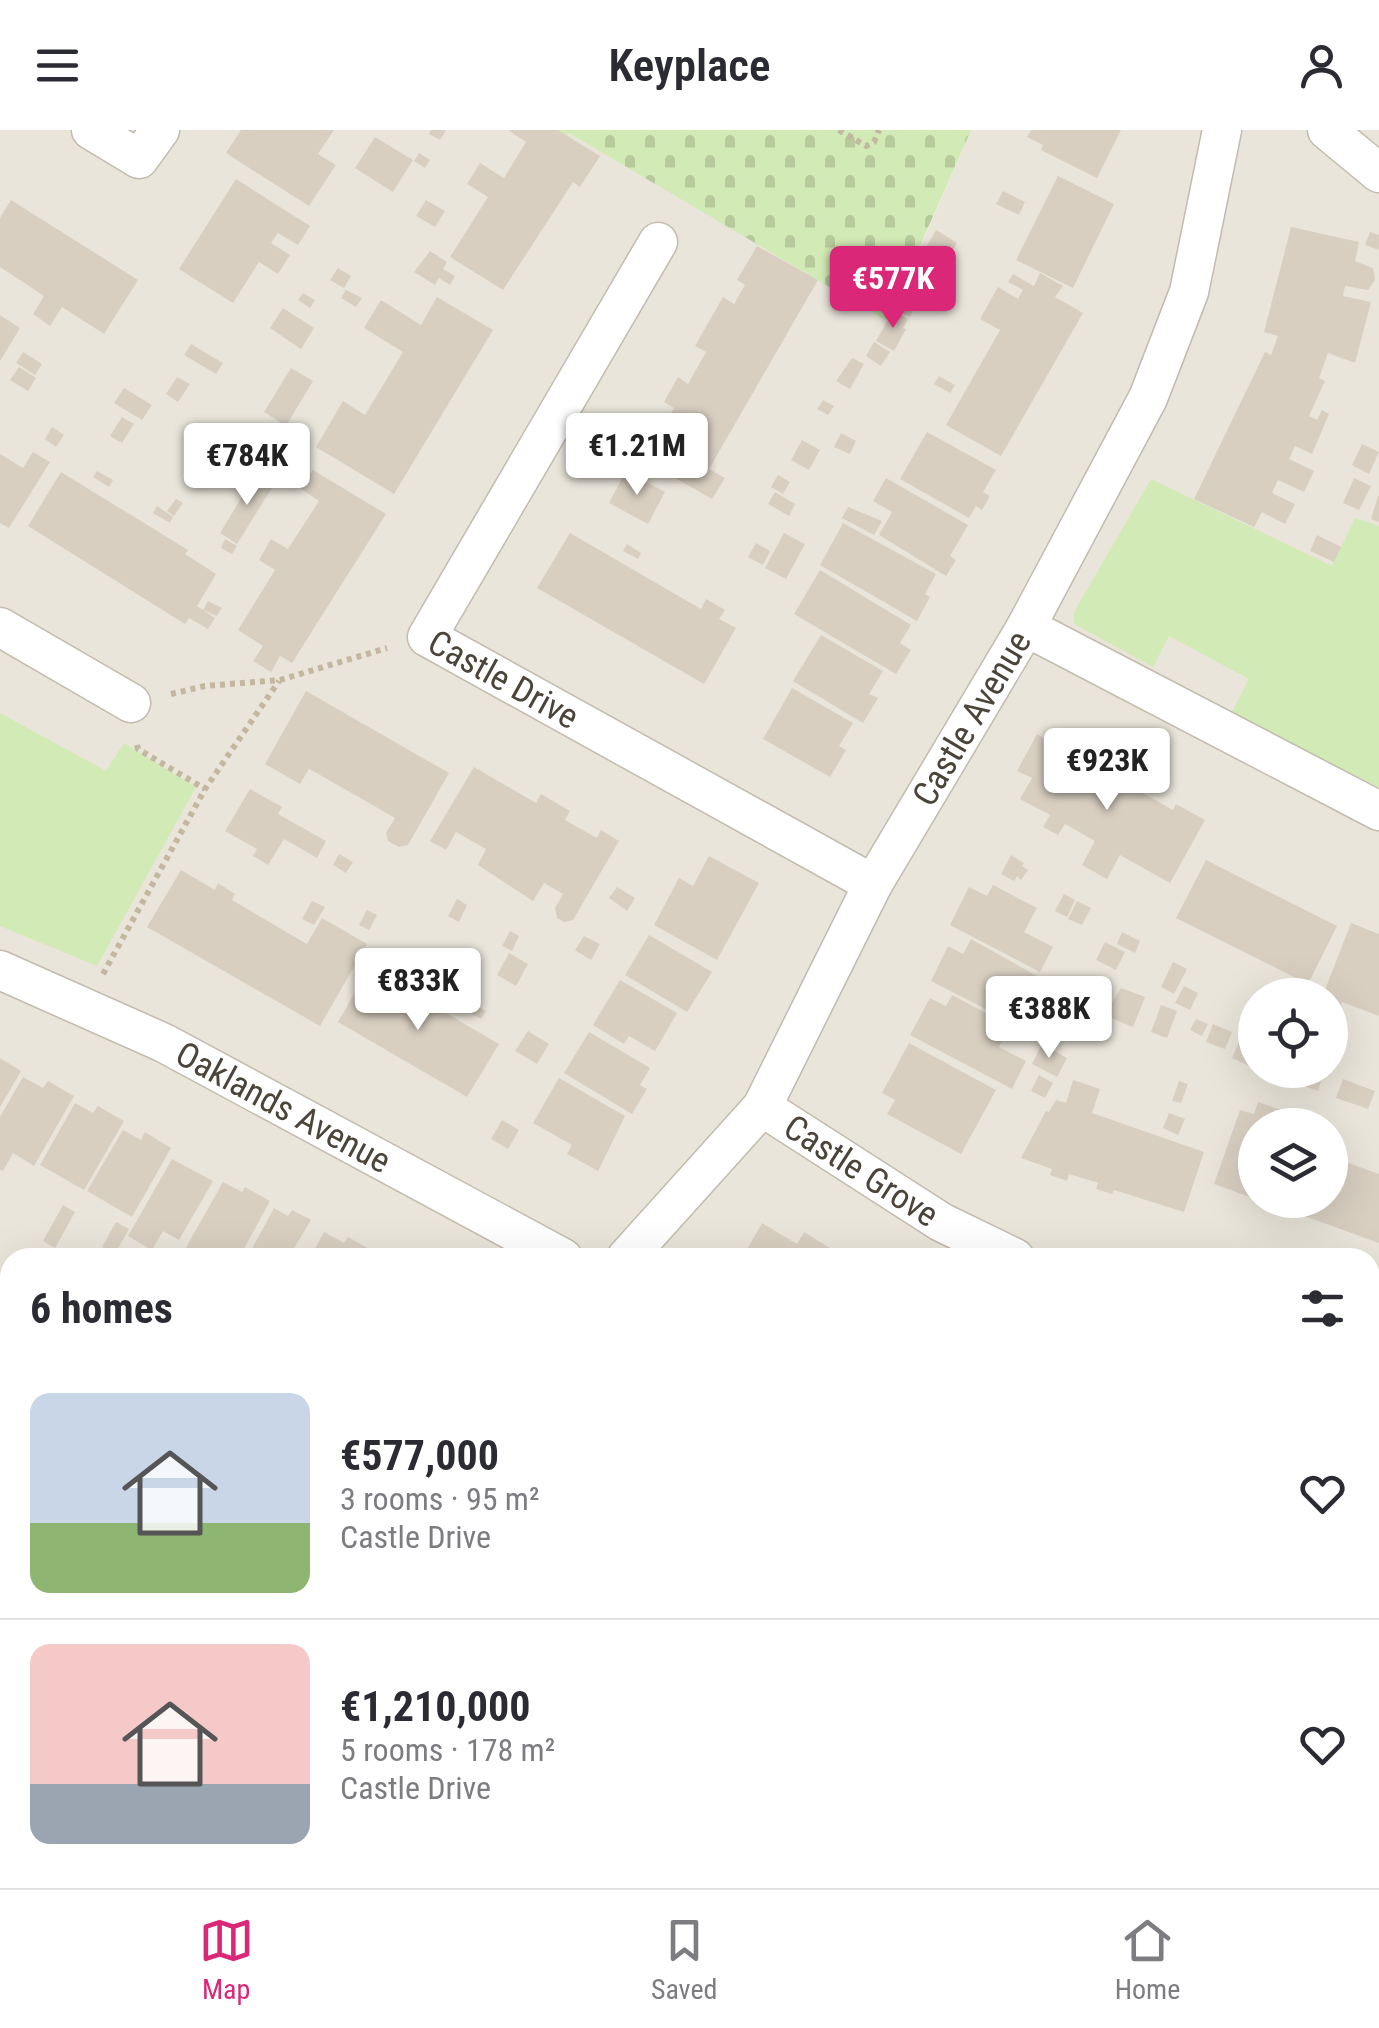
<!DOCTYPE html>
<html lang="en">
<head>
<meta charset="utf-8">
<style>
	body { margin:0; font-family:"Roboto Condensed",sans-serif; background:#f2f2f3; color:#2b2b33; height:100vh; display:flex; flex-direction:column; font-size:38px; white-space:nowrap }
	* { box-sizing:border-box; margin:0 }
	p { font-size:32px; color:#7c7c81 }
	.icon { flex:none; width:55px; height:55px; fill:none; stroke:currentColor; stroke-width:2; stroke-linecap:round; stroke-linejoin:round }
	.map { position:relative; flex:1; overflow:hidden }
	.details { position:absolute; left:0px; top:1118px; width:1380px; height:642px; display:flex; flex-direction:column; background:#fff; border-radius:30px 30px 0 0; box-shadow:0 10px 40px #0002 }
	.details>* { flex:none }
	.buttons { position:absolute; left:1238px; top:848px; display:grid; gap:20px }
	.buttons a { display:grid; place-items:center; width:110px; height:110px; border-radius:50%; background:#fff; box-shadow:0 10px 40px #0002; font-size:50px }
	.price { position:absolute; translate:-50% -85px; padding:0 22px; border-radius:10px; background:#fff; color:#222; font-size:32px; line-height:65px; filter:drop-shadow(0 2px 5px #0008) }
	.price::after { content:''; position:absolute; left:50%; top:60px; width:30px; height:22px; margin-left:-15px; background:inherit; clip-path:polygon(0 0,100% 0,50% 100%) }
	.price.on { background:#db2777; color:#fff }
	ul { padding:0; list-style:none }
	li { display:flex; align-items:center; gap:30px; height:250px; padding:0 30px }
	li+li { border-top:2px solid #e1e1e2 }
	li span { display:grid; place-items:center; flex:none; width:280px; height:200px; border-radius:20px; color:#555 }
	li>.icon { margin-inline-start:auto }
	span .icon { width:120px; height:120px; fill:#fffc; stroke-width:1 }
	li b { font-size:42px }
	h2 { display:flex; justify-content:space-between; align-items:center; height:120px; padding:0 30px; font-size:42px }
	header { display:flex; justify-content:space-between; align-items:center; height:130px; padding:0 30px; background:#fff; font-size:45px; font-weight:600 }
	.tab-bar { display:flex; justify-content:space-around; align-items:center; height:140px; border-top:2px solid #e1e1e2; background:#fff; font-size:28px; color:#7c7c81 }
	.tab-bar a { display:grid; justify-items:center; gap:5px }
	.tab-bar .on { color:#db2777 }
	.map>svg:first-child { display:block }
	.residential { fill:#eae5da; fill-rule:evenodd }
	.cemetery { fill:url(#cemetery-stones) }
	.green { fill:#d2eab5 }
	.building { fill:#d8cfc1 }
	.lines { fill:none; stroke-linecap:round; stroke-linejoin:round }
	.street-casing { stroke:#c2bbae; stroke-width:41 }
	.path { stroke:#c4b79f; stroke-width:6; stroke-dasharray:5 5; stroke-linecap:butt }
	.street { stroke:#fff; stroke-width:38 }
	.labels { text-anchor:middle; stroke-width:8; stroke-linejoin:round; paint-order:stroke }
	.street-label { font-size:35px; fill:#4b4439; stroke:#fff }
</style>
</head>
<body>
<header><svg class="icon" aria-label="menu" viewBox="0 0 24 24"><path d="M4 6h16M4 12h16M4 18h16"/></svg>Keyplace<svg class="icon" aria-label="person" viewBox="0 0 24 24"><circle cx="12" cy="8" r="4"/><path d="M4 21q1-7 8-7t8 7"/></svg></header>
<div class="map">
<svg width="1379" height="1758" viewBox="0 0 1379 1758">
	<defs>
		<pattern id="cemetery-stones" width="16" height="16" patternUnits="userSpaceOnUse" patternTransform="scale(2.5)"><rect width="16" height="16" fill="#d2eab5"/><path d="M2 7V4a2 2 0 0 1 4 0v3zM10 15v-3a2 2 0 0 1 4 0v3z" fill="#b6ca9c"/></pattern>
	</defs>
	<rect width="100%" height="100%" fill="#f6f3ec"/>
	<path class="residential" d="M0,0H558L569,3L893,180L971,0H1379V1758H0ZM1255,865H1330V940H1255ZM1255,995H1330V1070H1255ZM10,1128H1370V1750H10Z"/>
	<path class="cemetery" d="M558,0H971L887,191L569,3L567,6Z"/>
	<g class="green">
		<path d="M1151,349L1332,436L1355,388L1379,396V657L1230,586L1249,549L1169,506L1153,537L1074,494V482Z"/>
		<path d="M0,583L106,641L124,613L196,657L97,836L0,796Z"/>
	</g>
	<g class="building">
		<path d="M241,0H334L318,24L336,35L309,76L226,23Z"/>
		<path d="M431,0H446L440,10L429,4Z"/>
		<path d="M508,0H558L600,26L580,57L573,52L503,160L450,127L488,67L467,54L480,33L504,48L526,12Z"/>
		<path d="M1031,0H1121L1097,48L1041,20L1043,15L1027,7Z"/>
		<path d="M375,7L413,30L393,62L355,38Z"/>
		<path d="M419,23L430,30L425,38L414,31Z"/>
		<path d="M1058,46L1114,74L1073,158L1016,130Z"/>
		<path d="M236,49L310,96L298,115L278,103L271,113L290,125L278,144L259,132L233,173L179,139Z"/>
		<path d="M1003,61L1025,72L1019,85L996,74Z"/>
		<path d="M11,70L138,150L104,204L62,177L50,196L33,184L44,166L0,137V88Z"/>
		<path d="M426,70L445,81L435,97L416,86Z"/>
		<path d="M1291,97L1359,112L1355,131L1373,138L1375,150L1368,160L1345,156L1343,166L1371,172L1355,233L1328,223L1319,248L1325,251L1309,286L1317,290L1322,280L1329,284L1312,324L1295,316L1289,329L1314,341L1304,362L1278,350L1272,363L1295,374L1285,394L1262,382L1254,397L1194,369L1265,222L1271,225L1278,206L1264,202Z"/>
		<path d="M936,100L957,113L943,138L921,126Z"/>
		<path d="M1370,102L1379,105V120L1365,115Z"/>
		<path d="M757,116L818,150L709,339L725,348L712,369L644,330L674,278L664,272L678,247L688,254L706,222L695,216L723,167L734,174L745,155L737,150Z"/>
		<path d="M430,121L447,132L443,139L455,146L450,155L439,148L435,155L414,142Z"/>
		<path d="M338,138L351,146L344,158L330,150Z"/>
		<path d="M1040,143L1063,156L1055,167L1083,183L1001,326L946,295L1000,200L980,189L998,157L1018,169L1023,160L1008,152L1013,144L1034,156Z"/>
		<path d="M911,153L924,159L910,187L899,181Z"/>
		<path d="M346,160L362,168L356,177L341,168Z"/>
		<path d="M303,163L315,170L310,178L298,170Z"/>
		<path d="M437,167L493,200L394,364L316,317L343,271L365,285L403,222L364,198L381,170L421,195Z"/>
		<path d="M283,178L314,198L301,219L270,198Z"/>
		<path d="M893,181L908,189L903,198L906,199L894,221L876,211Z"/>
		<path d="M0,185L20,198L0,231Z"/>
		<path d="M874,212L890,222L881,236L866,226Z"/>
		<path d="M191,214L223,233L216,244L184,225Z"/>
		<path d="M23,222L42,234L35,245L16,233Z"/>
		<path d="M852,228L864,234L850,259L836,251Z"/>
		<path d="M19,237L36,248L28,261L10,250Z"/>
		<path d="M291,238L313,251L286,296L264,282Z"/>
		<path d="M939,246L955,255L950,263L934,254Z"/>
		<path d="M177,247L190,254L178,272L166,264Z"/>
		<path d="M124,258L152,275L142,290L114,273Z"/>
		<path d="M823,270L834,276L828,285L817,279Z"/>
		<path d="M122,287L134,294L122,313L110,306Z"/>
		<path d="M52,297L64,305L56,317L45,309Z"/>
		<path d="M927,302L996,340L983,362L990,366L982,380L976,376L969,388L900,349Z"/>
		<path d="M841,303L856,311L850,324L834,317Z"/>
		<path d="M802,310L820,320L809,340L791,330Z"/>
		<path d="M1362,314L1379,322L1369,344L1352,335Z"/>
		<path d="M33,322L50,332L9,398L0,393V324L23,338Z"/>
		<path d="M313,340L386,384L292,533L280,526L271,542L253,531L263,516L238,500L275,440L259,430L271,409L288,419L319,371L301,359Z"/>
		<path d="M97,341L113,350L109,357L93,347Z"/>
		<path d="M626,341L665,362L648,394L609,373Z"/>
		<path d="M61,342L188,420L185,424L216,444L197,476L203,480L208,471L222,478L217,486L203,480L215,488L208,499L189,488L185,494L28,396Z"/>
		<path d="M257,342L275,353L237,414L220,403Z"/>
		<path d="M778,345L790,352L783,364L771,357Z"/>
		<path d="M886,348L968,395L950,426L956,430L946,446L879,405L892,382L873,371Z"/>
		<path d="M1354,348L1371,356L1359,380L1343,373Z"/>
		<path d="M775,362L795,374L789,386L768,374Z"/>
		<path d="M1378,366H1379V392L1371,389Z"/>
		<path d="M176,369L183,373L174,386L167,381Z"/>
		<path d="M157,376L173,387L170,393L153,383Z"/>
		<path d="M848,377L882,391L874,405L842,388Z"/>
		<path d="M843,393L936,444L925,464L930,467L917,491L820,435Z"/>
		<path d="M570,403L701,479L706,469L725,480L719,489L736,498L704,554L537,458Z"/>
		<path d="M784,403L805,414L786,449L765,438Z"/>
		<path d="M1317,405L1341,417L1334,432L1310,421Z"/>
		<path d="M225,409L237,416L232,424L221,418Z"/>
		<path d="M756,413L770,421L763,435L748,427Z"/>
		<path d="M627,414L641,423L638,429L623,421Z"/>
		<path d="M820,440L911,495L900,513L911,520L896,544L794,484Z"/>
		<path d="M821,505L883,541L869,564L878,568L863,593L793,551Z"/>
		<path d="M792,558L853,593L839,616L846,620L830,647L763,609Z"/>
		<path d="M306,561L449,643L408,715L399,717L388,711L386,703L395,688L320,645L309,639L300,654L265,634Z"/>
		<path d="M1037,604L1173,680L1176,674L1205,690L1170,753L1120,725L1107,749L1082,735L1095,711L1065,694L1058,705L1043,697L1050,685L1020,669L1032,648L1017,641Z"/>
		<path d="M474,637L536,673L541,664L570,681L565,690L597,708L601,700L619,711L573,790L564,792L557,788L555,778L563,764L544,753L533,771L478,735L486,719L456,702L446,720L430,711Z"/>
		<path d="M250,659L282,677L278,684L326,711L317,728L284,709L268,735L253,726L257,719L225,701Z"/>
		<path d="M339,724L353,732L346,743L333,735Z"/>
		<path d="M1011,725L1024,733L1022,736L1028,740L1021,750L1017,746L1014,751L1001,744Z"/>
		<path d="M709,726L759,753L717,830L654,795L679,748L693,756Z"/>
		<path d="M1206,730L1337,796L1308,854L1176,788Z"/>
		<path d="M181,740L215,760L218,753L235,764L232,770L307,814L322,788L367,814L320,896L147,797Z"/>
		<path d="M993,755L1037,778L1024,802L1053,817L1040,842L950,795L969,757L987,766Z"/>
		<path d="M617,757L635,768L627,781L609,768Z"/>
		<path d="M1064,764L1075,770L1067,787L1055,781Z"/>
		<path d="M457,769L467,775L459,792L448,786Z"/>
		<path d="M312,771L325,777L314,795L302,789Z"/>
		<path d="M1077,771L1091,778L1082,795L1068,789Z"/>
		<path d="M367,780L377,785L369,800L359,795Z"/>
		<path d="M1351,793L1379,804V886L1342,872L1337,885L1330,882V865H1323Z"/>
		<path d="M510,801L519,806L512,821L502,816Z"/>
		<path d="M1122,802L1140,811L1135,823L1117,814Z"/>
		<path d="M649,805L712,842L687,882L625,845Z"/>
		<path d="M584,806L600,814L591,830L575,820Z"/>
		<path d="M971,809L1037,846L1013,893L931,851L948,816L963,824Z"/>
		<path d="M1105,812L1125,822L1116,840L1096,830Z"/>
		<path d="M509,823L528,834L516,856L497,845Z"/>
		<path d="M1173,832L1187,839L1174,864L1161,857Z"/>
		<path d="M369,838L499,914L467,967L338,892Z"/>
		<path d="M452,850L465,858L456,872L443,865Z"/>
		<path d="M620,850L677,883L655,921L629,906L624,914L593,895Z"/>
		<path d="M1184,856L1198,863L1190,880L1175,873Z"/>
		<path d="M1121,858L1145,867L1133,897L1104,885Z"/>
		<path d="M952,865L1010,896L999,917L1026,931L1012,959L910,905L930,868L946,876Z"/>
		<path d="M1079,865L1095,873L1085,893L1069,885Z"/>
		<path d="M470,872L486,881L481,889L465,880Z"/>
		<path d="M1161,875L1177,881L1167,908L1151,902Z"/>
		<path d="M1248,878L1255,881V910L1238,902Z"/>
		<path d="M1196,889L1208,894L1202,906L1190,900Z"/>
		<path d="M1213,894L1232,902L1225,919L1206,912Z"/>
		<path d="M528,901L549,914L537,934L515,921Z"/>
		<path d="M589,902L650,938L640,955L647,959L632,984L564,943Z"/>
		<path d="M1241,907L1255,913V923L1249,936L1232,928Z"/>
		<path d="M909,913L996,960L961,1024L887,984L895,970L882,963Z"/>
		<path d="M1042,914L1067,928L1057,947L1032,934Z"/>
		<path d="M0,928L21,941L0,977Z"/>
		<path d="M1283,940H1306L1301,954L1280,948Z"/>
		<path d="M1308,944L1322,948L1318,961L1304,956Z"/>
		<path d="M1039,945L1053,953L1045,968L1031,961Z"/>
		<path d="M23,947L43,958L48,951L74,966L34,1036L13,1023L3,1041L0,1040V987Z"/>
		<path d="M559,948L625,986L598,1041L567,1024L572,1015L533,993Z"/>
		<path d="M1343,949L1375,961L1368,979L1336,968Z"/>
		<path d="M1073,950L1100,959L1092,983L1204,1022L1184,1082L1114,1060L1112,1064L1096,1059L1098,1053L1069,1044L1067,1051L1050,1045L1052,1039L1021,1028L1046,981L1049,982L1056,970L1066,973Z"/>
		<path d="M1179,951L1188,954L1181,973L1172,971Z"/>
		<path d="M1258,972L1290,983L1285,995H1255V1069L1214,1054L1240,980L1254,984Z"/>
		<path d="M75,973L93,983L98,976L124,991L84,1060L40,1035Z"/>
		<path d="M1169,983L1185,989L1178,1005L1163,998Z"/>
		<path d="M502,990L519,1000L508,1019L491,1009Z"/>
		<path d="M123,1000L141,1010L145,1002L171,1018L132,1087L87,1061Z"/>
		<path d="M1330,1026L1379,1044V1113L1260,1070H1330Z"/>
		<path d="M172,1029L213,1051L179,1110L163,1101L152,1120L128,1106Z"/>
		<path d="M223,1052L242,1062L245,1057L270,1071L239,1128H180Z"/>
		<path d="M63,1075L75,1082L55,1118L43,1111Z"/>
		<path d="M274,1078L288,1086L292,1080L311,1090L293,1120L305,1128H247Z"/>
		<path d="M116,1092L129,1099L115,1124L102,1117Z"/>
		<path d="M762,1093L797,1114L804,1102L846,1128H742Z"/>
		<path d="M324,1102L344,1113L348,1107L373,1121L370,1128H310Z"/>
		<path d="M10,1312V1373L0,1368V1332Z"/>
		<path d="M1379,1508V1572L1370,1569V1534Z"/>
		<path d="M1370,1586L1379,1589V1609L1370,1606Z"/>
		<path d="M1371,1609L1379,1611V1758H1352L1353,1754L1344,1750H1370Z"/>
		<path d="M0,1633L10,1638V1662L0,1681Z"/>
		<path d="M41,1750H78L73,1758H55Z"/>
		<path d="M102,1750H199L194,1758H97Z"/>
		<path d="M550,1750H590L586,1758H570Z"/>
		<path d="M697,1750H749L745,1758H694Z"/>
		<path d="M753,1750H778L795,1758H749Z"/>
		<path d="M934,1750H963L959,1758H950Z"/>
		<path d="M1120,1750H1243L1261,1758H1116Z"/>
	</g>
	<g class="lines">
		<g class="street-casing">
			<g id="street">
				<path d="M91,0L139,29L160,0"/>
				<path d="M1327,0L1379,43"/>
				<path id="s1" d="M658,112L427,507L873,754"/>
				<path d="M0,497L131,573"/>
				<path d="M1026,497L1379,681"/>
				<path id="s2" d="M0,840L164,913L563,1128"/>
				<path id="s3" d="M762,977L941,1092L1015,1128"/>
				<path id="s4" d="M626,1128L762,977L873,754L1026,497L1148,268L1189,162L1222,0"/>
				<path d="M1370,1207L1379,1209"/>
				<path d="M0,1506L10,1511"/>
				<path d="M456,1750L469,1758"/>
			</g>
		</g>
		<g class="path">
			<path d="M839,0L866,16L874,12L879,0"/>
			<path d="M171,564L205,556L280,550L387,518"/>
			<path d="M137,615L138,619L205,659"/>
			<path d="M103,844L205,659L279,551"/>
		</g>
		<use href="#street" class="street"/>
	</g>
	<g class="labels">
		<g class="street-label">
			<text dy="12" stroke="none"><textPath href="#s1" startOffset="545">Castle Drive</textPath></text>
			<text dy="12" stroke="none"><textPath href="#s4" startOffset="645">Castle Avenue</textPath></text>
			<text dy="12" stroke="none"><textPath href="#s2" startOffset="315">Oaklands Avenue</textPath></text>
			<text dy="12" stroke="none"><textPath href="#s3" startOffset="118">Castle Grove</textPath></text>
		</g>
	</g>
</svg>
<div class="buttons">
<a><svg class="icon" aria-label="locate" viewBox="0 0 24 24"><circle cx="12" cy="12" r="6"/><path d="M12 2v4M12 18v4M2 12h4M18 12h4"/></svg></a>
<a><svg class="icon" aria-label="layers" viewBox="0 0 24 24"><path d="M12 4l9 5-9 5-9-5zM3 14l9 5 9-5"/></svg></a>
</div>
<b class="price on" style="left:893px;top:201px">€577K</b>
<b class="price" style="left:637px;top:368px">€1.21M</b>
<b class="price" style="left:247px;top:378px">€784K</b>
<b class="price" style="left:1107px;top:683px">€923K</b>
<b class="price" style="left:418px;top:903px">€833K</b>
<b class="price" style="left:1049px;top:931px">€388K</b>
<section class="details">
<h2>6 homes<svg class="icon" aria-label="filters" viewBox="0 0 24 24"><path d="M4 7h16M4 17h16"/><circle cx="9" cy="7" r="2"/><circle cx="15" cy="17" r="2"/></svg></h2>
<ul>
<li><span style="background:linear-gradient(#c9d6e8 65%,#8fb573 0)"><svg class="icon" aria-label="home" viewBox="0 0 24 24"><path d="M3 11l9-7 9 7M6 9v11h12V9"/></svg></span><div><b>€577,000</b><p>3 rooms · 95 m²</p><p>Castle Drive</p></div><svg class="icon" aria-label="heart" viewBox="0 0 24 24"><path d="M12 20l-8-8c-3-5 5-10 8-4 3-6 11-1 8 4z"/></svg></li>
<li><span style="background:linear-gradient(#f6c9c9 70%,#9aa5b1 0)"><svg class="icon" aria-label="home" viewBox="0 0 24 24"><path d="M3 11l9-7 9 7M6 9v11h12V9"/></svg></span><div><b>€1,210,000</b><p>5 rooms · 178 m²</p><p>Castle Drive</p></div><svg class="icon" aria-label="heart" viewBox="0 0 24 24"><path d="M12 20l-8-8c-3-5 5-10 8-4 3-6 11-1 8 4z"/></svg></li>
</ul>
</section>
</div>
<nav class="tab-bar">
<a class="on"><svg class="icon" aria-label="map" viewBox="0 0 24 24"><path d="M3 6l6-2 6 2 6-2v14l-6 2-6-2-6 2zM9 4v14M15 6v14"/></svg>Map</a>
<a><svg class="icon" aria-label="saved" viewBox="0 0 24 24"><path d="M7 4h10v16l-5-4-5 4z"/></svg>Saved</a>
<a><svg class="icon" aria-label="home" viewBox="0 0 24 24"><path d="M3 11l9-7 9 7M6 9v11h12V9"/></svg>Home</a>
</nav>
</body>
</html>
